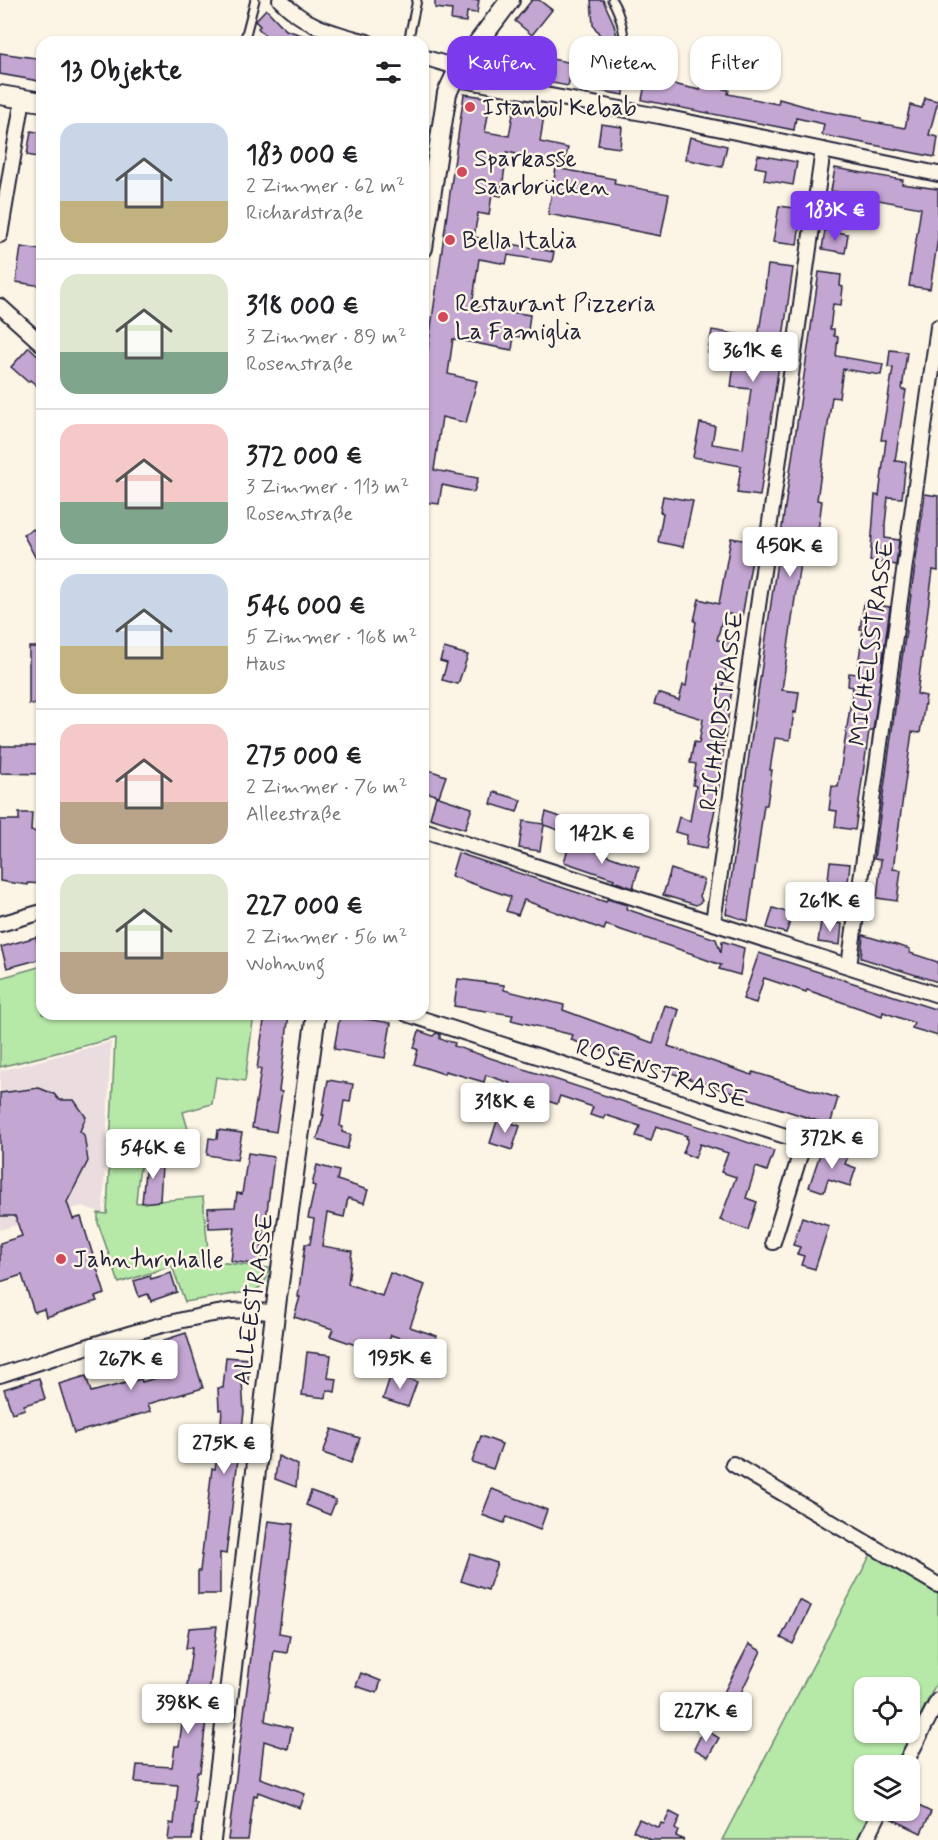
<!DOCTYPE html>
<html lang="de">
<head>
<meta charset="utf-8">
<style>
	body { margin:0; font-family:Mynerve,sans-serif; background:#f2f2f2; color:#202124; height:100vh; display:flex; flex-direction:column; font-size:22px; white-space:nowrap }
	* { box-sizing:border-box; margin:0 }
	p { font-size:20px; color:#757577 }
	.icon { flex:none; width:33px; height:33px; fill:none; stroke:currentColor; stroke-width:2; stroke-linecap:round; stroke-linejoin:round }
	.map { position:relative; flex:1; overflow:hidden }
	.sheet { position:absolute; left:36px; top:36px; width:393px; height:984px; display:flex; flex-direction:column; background:#fff; border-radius:18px; box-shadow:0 2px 4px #0004 }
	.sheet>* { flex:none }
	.banner { position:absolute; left:447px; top:36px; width:400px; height:54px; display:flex; gap:12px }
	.tools { position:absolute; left:854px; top:1677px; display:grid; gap:12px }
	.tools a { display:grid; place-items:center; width:66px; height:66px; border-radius:12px; background:#fff; box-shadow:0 2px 4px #0004; font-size:30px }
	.price { position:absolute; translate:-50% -51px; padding:0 14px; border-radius:6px; background:#fff; color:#222; font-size:20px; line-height:39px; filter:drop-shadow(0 2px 3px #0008) }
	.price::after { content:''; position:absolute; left:50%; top:36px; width:18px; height:14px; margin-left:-9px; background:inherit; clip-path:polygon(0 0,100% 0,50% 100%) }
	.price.current { background:#7c3aed; color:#fff }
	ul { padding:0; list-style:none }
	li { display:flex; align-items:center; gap:18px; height:150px; padding:0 24px }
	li+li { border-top:2px solid #e0e0e0 }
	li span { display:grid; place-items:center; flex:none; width:168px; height:120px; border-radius:18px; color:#555 }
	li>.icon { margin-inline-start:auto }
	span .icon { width:72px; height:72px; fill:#fffc; stroke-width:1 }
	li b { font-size:26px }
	h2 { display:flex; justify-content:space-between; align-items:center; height:72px; padding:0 24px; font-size:26px }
	.pill { padding:0 21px; border-radius:18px; background:#fff; box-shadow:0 2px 4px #0004; font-size:21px; line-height:54px }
	.pill.current { background:#7c3aed; color:#fff }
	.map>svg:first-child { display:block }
	.built { fill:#ebdddf }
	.green { fill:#b6e8a8; stroke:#6c8572; stroke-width:1.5; fill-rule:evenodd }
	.building { fill:#c4a6d2; stroke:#22223b; stroke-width:1.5 }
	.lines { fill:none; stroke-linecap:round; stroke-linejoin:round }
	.lane-casing { stroke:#22223b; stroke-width:11 }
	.street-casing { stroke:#22223b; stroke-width:18 }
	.secondary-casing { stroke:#22223b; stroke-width:22 }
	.lane { stroke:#fcf5e5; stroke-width:7 }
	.street { stroke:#fcf5e5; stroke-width:14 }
	.secondary { stroke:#fcf5e5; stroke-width:18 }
	.poi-dot { fill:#d1495b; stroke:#fcf5e5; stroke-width:2 }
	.labels { text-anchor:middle; stroke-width:5; stroke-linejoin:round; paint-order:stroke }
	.poi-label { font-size:24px; fill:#22223b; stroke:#fcf5e5; text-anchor:start }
	.street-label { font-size:24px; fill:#22223b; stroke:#fcf5e5 }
</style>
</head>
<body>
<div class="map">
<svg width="938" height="1840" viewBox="0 0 938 1840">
	<rect width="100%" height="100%" fill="#fcf5e5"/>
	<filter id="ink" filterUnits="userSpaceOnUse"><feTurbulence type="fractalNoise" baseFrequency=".0167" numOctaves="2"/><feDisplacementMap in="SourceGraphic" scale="12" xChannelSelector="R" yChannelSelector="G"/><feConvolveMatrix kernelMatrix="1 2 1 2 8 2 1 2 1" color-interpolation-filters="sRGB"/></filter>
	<g filter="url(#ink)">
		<path class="built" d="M111,1042L103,1213L82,1206L0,1230V1071Z"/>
		<g class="green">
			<path d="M42,966V1014H254L245,1081L216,1077L212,1104L183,1112L190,1136C140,1150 140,1153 136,1203L203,1197L209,1261L269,1268C267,1280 265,1286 253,1291L185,1302L172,1266L119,1283L98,1223V1213L107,1214L115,1038L0,1067V978Z"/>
			<path d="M871,1554L938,1594V1680L895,1765L864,1766V1810L873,1811L858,1840H722ZM864,1688H909V1732H864Z"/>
		</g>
		<g class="building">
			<path d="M435,0H479L477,13L467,12L466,22L451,20L452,10L435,8Z"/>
			<path d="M532,0H539L552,10L532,35L515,21Z"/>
			<path d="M591,0H603L613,22L618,39L622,73H625L624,95L596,90L594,43L618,62L593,25Z"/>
			<path d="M266,9L286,30L315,39V42H271L258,28L260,26L255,21Z"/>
			<path d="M0,53L42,59L39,81L0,74Z"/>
			<path d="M541,57L573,63L568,86L536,80Z"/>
			<path d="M646,78L700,90L701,84L729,90L728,94L778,104L779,99L822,111L862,118V120L905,128L910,105L922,108L925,98L938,101L929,135L938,137L935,157L822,135L824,124L796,118L794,130L642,100Z"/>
			<path d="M464,94L491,98L485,132L509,136L515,103L545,108L540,142L568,148L564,164L507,152L501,196L492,194L489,215L478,213L474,237L554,252L552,262L508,255L506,264L479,259L472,306L530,315L527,338L514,336L512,350L453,339L448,374L477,381L466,423L442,417L434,470L478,478L474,492L442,485L439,504L423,502V383Z"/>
			<path d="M601,124L622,127L620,148L598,145Z"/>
			<path d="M31,131L42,133V158L27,155Z"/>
			<path d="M690,137L727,146L722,167L685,159Z"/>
			<path d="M758,155L797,162L793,185L764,180L766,169L755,167Z"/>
			<path d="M556,168L615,179L614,184L669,194L661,236L548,214Z"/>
			<path d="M835,168L903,180L902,184L938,189V238L930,289L909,286L921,208L831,191Z"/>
			<path d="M779,206L802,209L797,245L773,242Z"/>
			<path d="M825,230L848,234L845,253L822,249Z"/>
			<path d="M21,247L42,250V286L16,282Z"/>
			<path d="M768,265L793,268L760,496L737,493L741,466L693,457L700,423L715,426L712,444L743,449L751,389L731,387L735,357L708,353L712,330L758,338L766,288H765Z"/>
			<path d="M819,272L841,275L840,286L843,287L841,305L833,304L830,329H834V336L838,337L836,356L883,364L881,375L843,369L839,398L832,397L817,500L822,501L818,531L807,529L803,556H801L782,690L799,692L796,713L794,712L790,740L775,738L770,770H772L767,805H764L748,921L726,914Z"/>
			<path d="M29,347L42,359V390L30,380L28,382L11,367Z"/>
			<path d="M890,350L907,352L902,390H906L895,461L906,462L902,498L888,497L885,524V538L899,540L896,565L870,561L875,495L879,496L886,440H881L893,368L888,367Z"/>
			<path d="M925,494L938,496V571L933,570L917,694L926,696L920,733L912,732L893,869L901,870L897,901L877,898L881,860L874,859Z"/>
			<path d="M663,496L693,501L683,547L658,542L663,513L660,512Z"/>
			<path d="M34,529L42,544V570L23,534Z"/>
			<path d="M731,538L755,542L742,617L724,613L717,640L730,642L723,687L732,688L717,799L707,848L686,844L687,835L675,832L679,817L690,821L696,786L693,785L696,764L690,763L694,742L699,743L703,719L654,704L658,693L679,700L683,685L686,686L696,622L694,621L699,599L719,604Z"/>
			<path d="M864,603L890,607L873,731H869L855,830L835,827L837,811L829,810L832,786L838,787L853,687L848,686L849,673L857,674L863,629H860Z"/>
			<path d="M29,647H42V705L29,704Z"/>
			<path d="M444,648L468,655L458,684L442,680L447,663L440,661Z"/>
			<path d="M1,746H42V774L0,773Z"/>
			<path d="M423,768L446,776L439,796L423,791Z"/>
			<path d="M494,792L521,800L517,812L491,804Z"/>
			<path d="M436,796L472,808L465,829L430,818Z"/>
			<path d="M546,812L577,823L573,835L544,825L540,851L519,848L523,821L543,824Z"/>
			<path d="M19,813H32L31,831L41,832L40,853H42V884L28,883V885L0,881V820H19Z"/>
			<path d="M570,842L639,867L633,888L613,881L614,879L564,862Z"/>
			<path d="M458,853L606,902L607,899L627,905L626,909L716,939L721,953L722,941L744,948L740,975L719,969L721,965L693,955V954L606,925L604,930L524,900L518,915L506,911L511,897L451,876Z"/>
			<path d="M830,862L850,864L846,901L826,898Z"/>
			<path d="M671,869L704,880L700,896L702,901L696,905L663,895Z"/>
			<path d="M773,908L793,914L786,933L767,928Z"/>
			<path d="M821,921L842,924L840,945L818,942Z"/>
			<path d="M863,935L910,949V953L938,962V982L861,958Z"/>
			<path d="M36,937L41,959L7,968L1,947Z"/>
			<path d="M759,953L938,1010V1036L912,1028L914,1023L883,1012L882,1016L807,990L806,992L764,978L756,1003L743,999Z"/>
			<path d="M458,979L504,985V990L564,1005L563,1010L653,1043L665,1005L679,1010L668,1046L752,1075L753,1072L838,1098L830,1125L571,1040L573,1035L511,1020L513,1015L454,1006Z"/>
			<path d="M265,1014H289L279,1091L282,1092L276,1132L252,1128L261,1069H257Z"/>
			<path d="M340,1015L391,1023L385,1058L334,1049Z"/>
			<path d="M419,1031L433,1036L436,1033L440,1034V1039L455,1043L454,1046L774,1151L767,1171L756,1167L746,1198L757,1202L748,1230L720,1220L736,1177L721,1172L728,1153L700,1144L695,1158L683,1153L688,1139L686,1138L687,1136L656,1126L651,1141L636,1136L640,1126L605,1115L604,1119L590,1115L593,1107L560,1096L557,1104L529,1095L527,1100L506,1093L510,1083L486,1075L484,1082L445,1071L444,1074L414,1064L418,1050L414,1048Z"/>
			<path d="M328,1080L353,1084L350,1102L344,1101L340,1126L343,1127L342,1132L351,1135L347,1149L317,1140L324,1115H322Z"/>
			<path d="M39,1088L54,1094L59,1100H74L86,1117L80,1131L84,1135L88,1161L67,1202L73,1219L81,1217L105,1294L95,1297L97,1301L46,1317L44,1309L34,1312L22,1275L0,1282V1243L22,1236L15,1216H0V1093Z"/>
			<path d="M498,1118L520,1126L512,1150L490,1143Z"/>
			<path d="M218,1130L242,1133L237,1160L207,1155L209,1138L217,1139Z"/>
			<path d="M163,1147L160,1201L142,1203L145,1172Z"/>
			<path d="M822,1148L848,1156L845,1164L856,1168L850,1186L828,1179L824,1192L809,1187Z"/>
			<path d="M248,1153L274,1157L260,1265L231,1261L235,1227L209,1228L208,1208L235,1207L237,1193L242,1194Z"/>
			<path d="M317,1165L339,1171L337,1180L368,1190L364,1203L348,1198L344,1217L327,1213L322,1246L352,1251L348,1284L382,1296L390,1273L425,1285L410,1327L437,1336L432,1349L391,1335L384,1355L330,1336L333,1329L294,1317L300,1297H298L305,1244H310L314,1219L308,1218L315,1186L312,1185Z"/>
			<path d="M802,1217L829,1226L815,1269L801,1265L804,1256L797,1254L800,1247L793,1245Z"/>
			<path d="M171,1273L177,1292L151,1301L148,1294L139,1297L134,1281L150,1276L151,1279Z"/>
			<path d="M186,1333L203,1388L148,1404L151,1411L74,1433L59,1384L86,1376L91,1392L141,1379L142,1382L173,1373L164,1340Z"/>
			<path d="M307,1352L331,1355L328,1378L337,1379L335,1392L327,1390L326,1398L302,1395Z"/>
			<path d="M226,1357L250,1359L248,1381H242L244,1412L226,1554L220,1553V1594H198V1571H200L212,1468L215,1469L220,1436L222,1409L219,1410L218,1388H223Z"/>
			<path d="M391,1374L417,1382L408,1407L383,1399Z"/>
			<path d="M39,1378L45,1399L24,1405L25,1409L12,1413L4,1389Z"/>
			<path d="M332,1429L360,1438L351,1463L323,1453Z"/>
			<path d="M481,1436L502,1444L493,1469L472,1462Z"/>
			<path d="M278,1456L298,1465L296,1487L275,1479Z"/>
			<path d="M492,1489L547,1510L540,1530L507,1517L504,1523L482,1515Z"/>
			<path d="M311,1491L336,1500L330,1515L306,1505Z"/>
			<path d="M268,1521L293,1524L279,1633L290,1635L287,1653L274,1651L265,1721L292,1728L288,1749L264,1741L260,1778L305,1794L300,1808L258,1792L257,1796L254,1795L248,1840H228Z"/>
			<path d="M470,1554L497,1563L488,1590L461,1581Z"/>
			<path d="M799,1600L811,1606L793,1644L781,1638Z"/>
			<path d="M217,1626L200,1772H197L193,1801L196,1802L192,1840H168L170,1823L174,1824L178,1785L135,1782L137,1765L172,1767L175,1746H179L192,1648H186L189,1628Z"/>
			<path d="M749,1644L761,1651L736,1703L722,1696Z"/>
			<path d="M361,1673L381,1681L377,1693L356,1686Z"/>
			<path d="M704,1729L719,1738L708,1757L694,1749Z"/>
			<path d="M909,1801L931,1812L921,1833L888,1817L890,1810H909Z"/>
			<path d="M670,1812L680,1817L675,1829L678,1831L676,1836L684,1840H651L633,1831L639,1819L659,1828L661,1823L664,1824Z"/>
		</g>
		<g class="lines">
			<g class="lane-casing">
				<g id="lane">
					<path d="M612,0C624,20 625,44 628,67"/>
					<path d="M244,42L255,0"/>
					<path d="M408,42L417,0"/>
				</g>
			</g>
			<g class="street-casing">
				<g id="street">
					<path d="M280,0C308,28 331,32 367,42"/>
					<path d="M423,57L459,68"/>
					<path d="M452,78L659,116L938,174"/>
					<path d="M0,235L23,98"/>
					<path d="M0,306L42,344"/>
					<path d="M423,830L938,995"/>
					<path d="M713,922L823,150"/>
					<path d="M0,924L42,912"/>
					<path d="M849,966L938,327"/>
					<path d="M407,1014L804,1142L773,1242"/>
					<path d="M0,1375C75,1351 151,1323 230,1311C244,1309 261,1312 275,1312"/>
					<path d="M733,1464L938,1585"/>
					<path d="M904,1766L938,1700"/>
					<path d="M866,1840L881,1810"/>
				</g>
			</g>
			<g class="secondary-casing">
				<g id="secondary">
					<path d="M0,95L42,102"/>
					<path d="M423,248L447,93L459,68L510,0"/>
					<path d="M211,1840L277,1298L316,1014"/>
				</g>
			</g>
			<use href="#lane" class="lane"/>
			<use href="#street" class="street"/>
			<use href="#secondary" class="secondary"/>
		</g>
	</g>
	<g class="poi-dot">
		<circle cx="470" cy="107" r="6"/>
		<circle cx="462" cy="172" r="6"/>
		<circle cx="450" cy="240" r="6"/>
		<circle cx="443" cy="317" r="6"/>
		<circle cx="61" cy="1259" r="6"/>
	</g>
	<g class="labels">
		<g class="poi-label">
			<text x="482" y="115">Istanbul Kebab</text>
			<text x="474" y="166">Sparkasse<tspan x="474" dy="28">Saarbrücken</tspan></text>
			<text x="462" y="248">Bella Italia</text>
			<text x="455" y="311">Restaurant Pizzeria<tspan x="455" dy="28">La Famiglia</tspan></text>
			<text x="73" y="1267">Jahnturnhalle</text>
		</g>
		<g class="street-label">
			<text transform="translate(871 643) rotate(-82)" y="8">MICHELSSTRASSE</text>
			<text transform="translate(721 711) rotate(-82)" y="8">RICHARDSTRASSE</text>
			<text transform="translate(662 1073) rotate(18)" y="8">ROSENSTRASSE</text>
			<text transform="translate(253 1299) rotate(-82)" y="8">ALLEESTRASSE</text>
		</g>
	</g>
</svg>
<div class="tools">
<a><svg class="icon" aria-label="locate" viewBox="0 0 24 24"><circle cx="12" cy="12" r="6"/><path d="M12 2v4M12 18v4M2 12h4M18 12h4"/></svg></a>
<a><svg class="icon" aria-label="layers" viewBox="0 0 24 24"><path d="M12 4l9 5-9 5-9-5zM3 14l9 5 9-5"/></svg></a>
</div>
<b class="price current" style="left:835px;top:242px">183K €</b>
<b class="price" style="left:753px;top:383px">361K €</b>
<b class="price" style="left:790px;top:578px">450K €</b>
<b class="price" style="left:602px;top:865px">142K €</b>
<b class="price" style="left:830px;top:933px">261K €</b>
<b class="price" style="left:505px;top:1134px">318K €</b>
<b class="price" style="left:832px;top:1170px">372K €</b>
<b class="price" style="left:153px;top:1180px">546K €</b>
<b class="price" style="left:400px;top:1390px">195K €</b>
<b class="price" style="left:131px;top:1391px">267K €</b>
<b class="price" style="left:224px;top:1475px">275K €</b>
<b class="price" style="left:188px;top:1735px">398K €</b>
<b class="price" style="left:706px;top:1743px">227K €</b>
<div class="banner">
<a class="pill current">Kaufen</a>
<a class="pill">Mieten</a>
<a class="pill">Filter</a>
</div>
<section class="sheet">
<h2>13 Objekte<svg class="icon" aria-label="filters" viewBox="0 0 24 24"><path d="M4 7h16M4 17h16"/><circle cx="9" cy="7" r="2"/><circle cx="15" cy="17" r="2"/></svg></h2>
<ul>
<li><span style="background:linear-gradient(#c9d6e8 65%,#c2b280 0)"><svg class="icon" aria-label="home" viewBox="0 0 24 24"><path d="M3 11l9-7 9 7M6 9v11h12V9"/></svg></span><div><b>183 000 €</b><p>2 Zimmer · 62 m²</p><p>Richardstraße</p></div></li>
<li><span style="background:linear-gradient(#dfe7d0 65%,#7fa58c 0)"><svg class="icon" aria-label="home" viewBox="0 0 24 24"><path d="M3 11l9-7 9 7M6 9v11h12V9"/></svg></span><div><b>318 000 €</b><p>3 Zimmer · 89 m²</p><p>Rosenstraße</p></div></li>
<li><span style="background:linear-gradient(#f6c9c9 65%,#7fa58c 0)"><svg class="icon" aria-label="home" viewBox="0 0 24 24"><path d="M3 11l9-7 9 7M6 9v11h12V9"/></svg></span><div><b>372 000 €</b><p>3 Zimmer · 113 m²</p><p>Rosenstraße</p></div></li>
<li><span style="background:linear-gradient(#c9d6e8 60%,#c2b280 0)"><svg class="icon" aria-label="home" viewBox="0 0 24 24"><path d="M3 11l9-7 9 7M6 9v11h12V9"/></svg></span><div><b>546 000 €</b><p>5 Zimmer · 168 m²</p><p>Haus</p></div></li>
<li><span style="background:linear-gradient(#f6c9c9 65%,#b9a48a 0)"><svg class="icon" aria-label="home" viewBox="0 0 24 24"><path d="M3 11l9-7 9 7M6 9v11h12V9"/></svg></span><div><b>275 000 €</b><p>2 Zimmer · 76 m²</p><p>Alleestraße</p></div></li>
<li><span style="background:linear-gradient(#dfe7d0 65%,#b9a48a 0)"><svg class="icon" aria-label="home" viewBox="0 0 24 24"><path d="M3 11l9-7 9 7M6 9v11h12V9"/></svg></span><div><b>227 000 €</b><p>2 Zimmer · 56 m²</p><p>Wohnung</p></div></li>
</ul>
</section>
</div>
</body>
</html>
